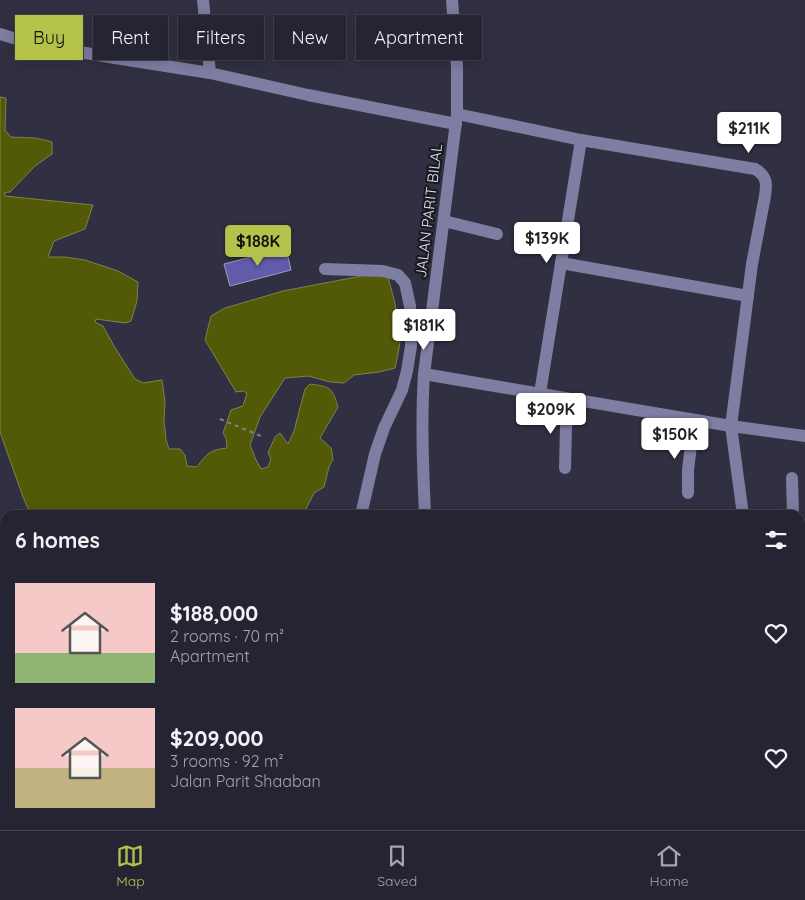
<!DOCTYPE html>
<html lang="en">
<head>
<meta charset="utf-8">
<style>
	body { margin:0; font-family:Quicksand,sans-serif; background:#2d2c3a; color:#f1f3f6; height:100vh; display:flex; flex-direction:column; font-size:19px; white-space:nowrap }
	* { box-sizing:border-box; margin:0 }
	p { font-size:16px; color:#a3a4ac }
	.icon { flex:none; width:28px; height:28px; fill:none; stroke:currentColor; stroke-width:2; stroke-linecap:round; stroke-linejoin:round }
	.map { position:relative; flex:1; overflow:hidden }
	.side { position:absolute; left:0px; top:510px; width:805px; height:320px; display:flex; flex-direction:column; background:#252432; border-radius:15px 15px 0 0; box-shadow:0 2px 12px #0003,0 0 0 1px #42414d }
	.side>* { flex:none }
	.top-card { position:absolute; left:15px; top:15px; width:500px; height:45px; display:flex; gap:10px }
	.price { position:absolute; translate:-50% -42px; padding:0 11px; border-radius:5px; background:#fff; color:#222; font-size:16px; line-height:32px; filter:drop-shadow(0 1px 2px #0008) }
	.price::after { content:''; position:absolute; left:50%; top:30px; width:15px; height:11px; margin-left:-8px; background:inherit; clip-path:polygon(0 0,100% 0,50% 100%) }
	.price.on { background:#b4c24a; color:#111 }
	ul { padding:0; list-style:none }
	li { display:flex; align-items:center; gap:15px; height:125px; padding:0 15px }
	li span { display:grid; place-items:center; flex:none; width:140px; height:100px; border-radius:0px; color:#555 }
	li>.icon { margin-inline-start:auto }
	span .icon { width:60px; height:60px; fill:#fffc; stroke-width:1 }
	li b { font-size:21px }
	h2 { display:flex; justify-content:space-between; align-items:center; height:60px; padding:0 15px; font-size:21px }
	.tag { padding:0 18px; border-radius:0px; background:#252432; box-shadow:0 2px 12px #0003,0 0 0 1px #42414d; font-size:18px; line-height:45px }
	.tag.on { background:#b4c24a; color:#111 }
	.tab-bar { display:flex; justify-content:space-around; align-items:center; height:70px; border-top:1px solid #42414d; background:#252432; font-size:14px; color:#a3a4ac }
	.tab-bar a { display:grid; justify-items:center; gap:2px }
	.tab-bar .on { color:#b4c24a }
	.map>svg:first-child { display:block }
	.built { fill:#393851 }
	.water { fill:#525a07; stroke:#7d824c }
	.building { fill:#625bab; stroke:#9e9eb4 }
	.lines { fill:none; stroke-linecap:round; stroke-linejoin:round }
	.path { stroke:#81808f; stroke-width:2; stroke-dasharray:4 4; stroke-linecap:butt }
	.minor { stroke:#7e7da2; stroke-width:12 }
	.major { stroke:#ccccf9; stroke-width:12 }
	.labels { text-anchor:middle; stroke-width:4.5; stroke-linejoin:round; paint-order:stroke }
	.street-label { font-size:15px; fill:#e0e0ec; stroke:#191921 }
</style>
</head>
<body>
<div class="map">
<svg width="805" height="830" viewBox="0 0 805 830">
	<rect width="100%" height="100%" fill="#313042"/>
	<path class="built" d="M0,553L5,556V787L0,786Z"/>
	<path class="water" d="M0,97L6,98L5,130L11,137L36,138L52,142V154L35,166L10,192L4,193L5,196L93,205L85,229L54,241L48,257H65L85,260L118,271L138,282L137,301L131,321L125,323L96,319L95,322L103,326L114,346L135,379L143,383L162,380L165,402L164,420L166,440L169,449H180L185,455L187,466L197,467C207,453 210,450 227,448L226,438L223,433L231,410L243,406L247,393L243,391L236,392L205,340L211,316L225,308L283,291L372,274L388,277L395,303L400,343L395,368L379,372L354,375L344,383L330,382L308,376L285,378L260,417L250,445L256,460L261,469L268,467L271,459L268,453L275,437L280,433L288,444L294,431L305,389L310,384C331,387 332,387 338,407L320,438L331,448L333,459L329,467L324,487L314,493L303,515H31L23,497L0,432Z"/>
	<path class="building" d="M286,248L291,270L230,286L224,264Z"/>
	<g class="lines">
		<path class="path" d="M220,419L261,436"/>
		<g class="minor">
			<path d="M203,0L210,73"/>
			<path d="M0,34L33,44L115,58L210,73L308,95L456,124"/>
			<path d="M457,114L581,140L755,169C767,176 767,183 765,196L752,264L731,426L743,515"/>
			<path d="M444,221L497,234"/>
			<path d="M561,263L748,296"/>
			<path d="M325,269L383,271L398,275L405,283L410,306L411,346L407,371L402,390L384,428L375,454L361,515"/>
			<path d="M424,374L731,426L805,436"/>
			<path d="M540,393L581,140"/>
			<path d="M565,468L566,427L568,418L575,399"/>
			<path d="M792,478L793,515"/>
			<path d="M688,493V470L694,420"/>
			<path d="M425,515C423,468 421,421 424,374L457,114V68L452,0"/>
			<path d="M0,791L5,792"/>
			<path d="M800,801H805"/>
			<path d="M155,830V825"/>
			<path d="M299,830L300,825"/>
			<path d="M358,830L359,825"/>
			<path d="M408,830V825"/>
			<path d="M489,830L490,825"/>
			<path d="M546,830L547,825"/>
			<path d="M647,830L648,825"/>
			<path d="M758,830L759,825"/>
			<path d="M779,830L780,825"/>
		</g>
		<g class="major">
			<path d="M0,534L5,538"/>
			<path d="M800,750L805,751"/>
		</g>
	</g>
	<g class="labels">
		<g class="street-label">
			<text transform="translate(429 211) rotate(-83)" y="5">JALAN PARIT BILAL</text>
		</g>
	</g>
</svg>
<b class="price" style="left:749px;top:154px">$211K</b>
<b class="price" style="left:547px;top:264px">$139K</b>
<b class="price on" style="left:258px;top:267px">$188K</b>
<b class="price" style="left:424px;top:351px">$181K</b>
<b class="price" style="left:551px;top:435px">$209K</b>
<b class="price" style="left:675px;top:460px">$150K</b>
<div class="top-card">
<a class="tag on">Buy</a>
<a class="tag">Rent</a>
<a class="tag">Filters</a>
<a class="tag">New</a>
<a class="tag">Apartment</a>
</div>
<section class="side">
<h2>6 homes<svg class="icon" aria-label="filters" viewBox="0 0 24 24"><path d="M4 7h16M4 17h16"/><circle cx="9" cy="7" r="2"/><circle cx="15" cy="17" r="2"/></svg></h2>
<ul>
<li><span style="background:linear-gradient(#f6c9c9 70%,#8fb573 0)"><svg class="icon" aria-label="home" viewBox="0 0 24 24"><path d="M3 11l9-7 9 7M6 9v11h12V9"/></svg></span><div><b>$188,000</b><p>2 rooms · 70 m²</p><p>Apartment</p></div><svg class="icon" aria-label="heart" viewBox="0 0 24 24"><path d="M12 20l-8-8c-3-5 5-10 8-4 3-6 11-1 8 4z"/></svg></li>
<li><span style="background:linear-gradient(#f6c9c9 60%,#c2b280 0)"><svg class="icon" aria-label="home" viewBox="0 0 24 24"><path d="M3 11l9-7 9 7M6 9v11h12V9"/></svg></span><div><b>$209,000</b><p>3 rooms · 92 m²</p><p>Jalan Parit Shaaban</p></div><svg class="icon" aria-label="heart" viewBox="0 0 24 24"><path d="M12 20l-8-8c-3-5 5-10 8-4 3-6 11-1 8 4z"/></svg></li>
</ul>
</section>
</div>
<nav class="tab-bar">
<a class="on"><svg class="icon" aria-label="map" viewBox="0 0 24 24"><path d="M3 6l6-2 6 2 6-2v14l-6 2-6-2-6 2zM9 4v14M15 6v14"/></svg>Map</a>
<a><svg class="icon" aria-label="saved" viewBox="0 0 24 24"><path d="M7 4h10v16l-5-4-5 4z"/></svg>Saved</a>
<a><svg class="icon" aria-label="home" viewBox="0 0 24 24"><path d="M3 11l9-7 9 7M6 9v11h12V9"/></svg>Home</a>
</nav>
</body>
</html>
